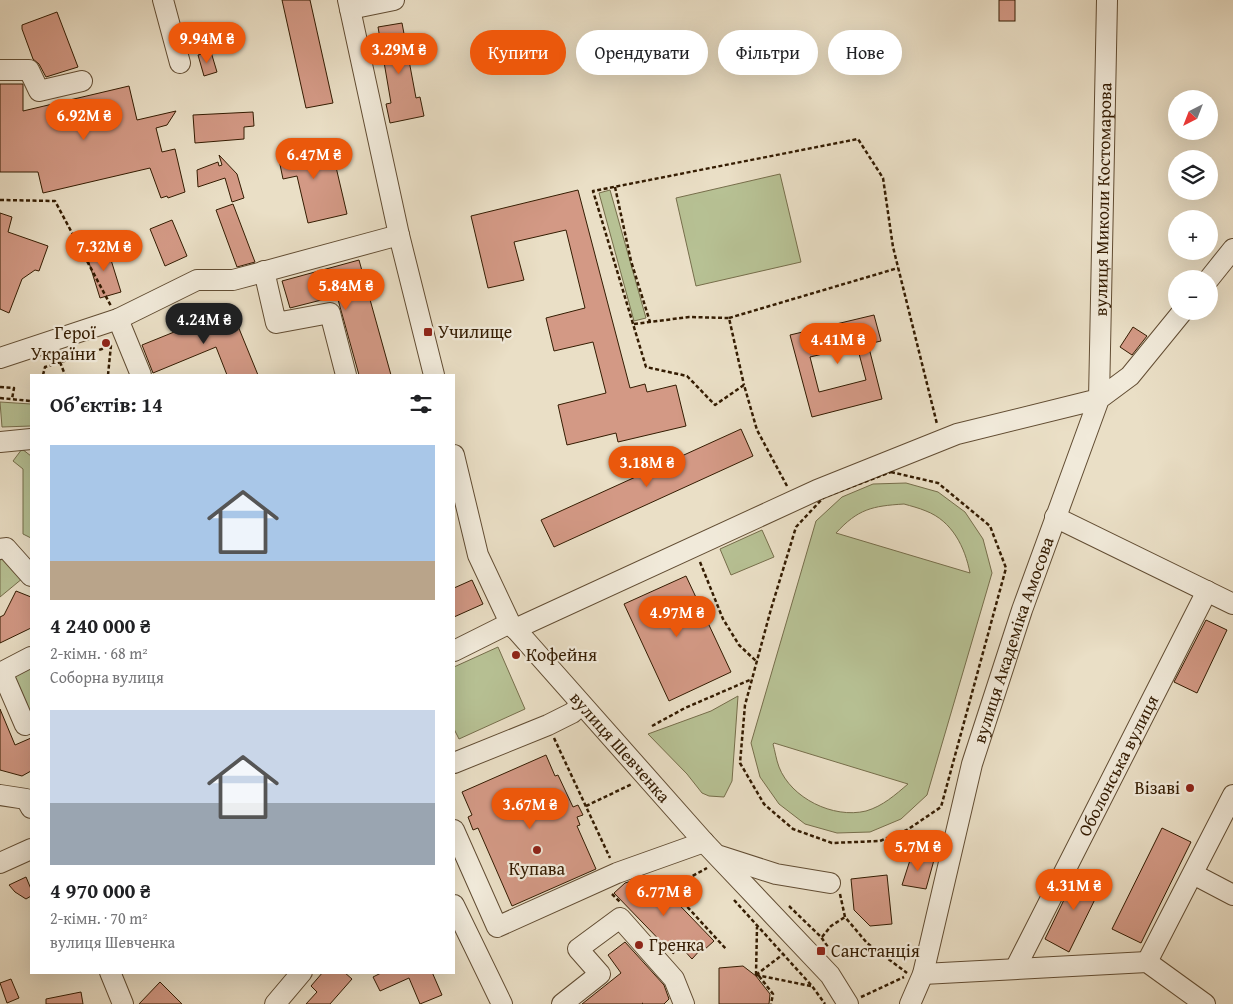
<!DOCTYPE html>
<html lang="uk">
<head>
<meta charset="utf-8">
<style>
	body { margin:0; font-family:"Gentium Book Plus",serif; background:#f6f6f6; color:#202124; height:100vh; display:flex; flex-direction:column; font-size:19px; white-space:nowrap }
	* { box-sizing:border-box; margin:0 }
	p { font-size:16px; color:#757577 }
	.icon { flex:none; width:28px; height:28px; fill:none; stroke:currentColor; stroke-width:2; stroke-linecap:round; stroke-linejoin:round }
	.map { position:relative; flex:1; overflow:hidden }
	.panel { position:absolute; left:30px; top:374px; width:425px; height:600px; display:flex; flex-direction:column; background:#fff; border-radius:0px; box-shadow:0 5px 20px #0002 }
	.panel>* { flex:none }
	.hud { position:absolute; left:470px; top:30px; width:475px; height:45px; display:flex; gap:10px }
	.needle { width:32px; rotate:222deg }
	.fabs { position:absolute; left:1168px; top:90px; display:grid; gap:10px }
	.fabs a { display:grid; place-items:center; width:50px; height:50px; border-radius:50%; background:#fff; box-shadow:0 5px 20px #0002; font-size:25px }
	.price { position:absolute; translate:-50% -42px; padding:0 11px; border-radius:18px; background:#ea580c; color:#fff; font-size:16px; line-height:32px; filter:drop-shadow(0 1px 2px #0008) }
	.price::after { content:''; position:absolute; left:50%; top:30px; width:15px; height:11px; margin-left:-8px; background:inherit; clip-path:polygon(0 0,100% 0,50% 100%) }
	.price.current { background:#222; color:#fff }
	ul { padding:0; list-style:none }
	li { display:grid; align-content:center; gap:10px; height:265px; padding:0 20px }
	li span { display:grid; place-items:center; height:155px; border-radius:0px; color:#555 }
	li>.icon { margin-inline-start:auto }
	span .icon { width:90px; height:90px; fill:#fffc; stroke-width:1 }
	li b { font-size:21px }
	h2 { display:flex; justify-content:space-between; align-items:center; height:60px; padding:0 20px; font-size:21px }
	.tag { padding:0 18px; border-radius:22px; background:#fff; box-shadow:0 5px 20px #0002; font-size:18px; line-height:45px }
	.tag.current { background:#ea580c; color:#fff }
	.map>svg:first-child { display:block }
	.green { fill:#b7c194; stroke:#766e4b; fill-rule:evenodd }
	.building { fill:#d39985; stroke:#341c02; fill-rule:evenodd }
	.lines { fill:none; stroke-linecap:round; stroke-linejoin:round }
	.minor-casing { stroke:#624d33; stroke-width:22 }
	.path { stroke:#341c02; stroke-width:2.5; stroke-dasharray:4 2.5; stroke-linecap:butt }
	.minor { stroke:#f1eada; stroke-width:20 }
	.poi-dot { fill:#8f2418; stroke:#f1eada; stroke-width:2 }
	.labels { text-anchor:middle; stroke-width:4.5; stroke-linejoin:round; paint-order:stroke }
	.street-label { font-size:18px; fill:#341c02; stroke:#f1eada }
	.poi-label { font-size:18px; fill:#341c02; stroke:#f1eada; text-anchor:start }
</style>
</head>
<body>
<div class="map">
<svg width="1233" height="1004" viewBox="0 0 1233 1004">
	<rect width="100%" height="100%" fill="#eadfc6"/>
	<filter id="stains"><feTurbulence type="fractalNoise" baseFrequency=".004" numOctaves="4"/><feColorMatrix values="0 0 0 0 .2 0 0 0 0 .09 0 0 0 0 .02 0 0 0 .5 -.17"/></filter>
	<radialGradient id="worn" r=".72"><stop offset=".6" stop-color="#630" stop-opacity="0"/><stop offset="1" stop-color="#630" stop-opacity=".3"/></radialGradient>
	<g class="green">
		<path d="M780,174L801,262L696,286L676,198Z"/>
		<path d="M610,190L646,318L634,321L599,193Z"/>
		<path d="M0,402L31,404V426L2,427Z"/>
		<path d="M22,449L31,456V538L23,534V469L13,461Z"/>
		<path d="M906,483L938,492L965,512L983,539L992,573L927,795L901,819L870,832L837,833L805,824L779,804L760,777L751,743L816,521L842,497L873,484ZM904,504C911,506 919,508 926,511C952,521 965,547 970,573L836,533C858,509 872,506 904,504ZM773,744L774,743L908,784C895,795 883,806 866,811C833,819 791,798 779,767C776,759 775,751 773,744Z"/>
		<path d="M762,530L774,557L731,575L720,549Z"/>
		<path d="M7,558L23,578L0,597V560Z"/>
		<path d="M498,647L525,709L459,739L454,729V667Z"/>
		<path d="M31,662V717L9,673Z"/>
		<path d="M738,696L732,781L724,797L709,796L702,793L687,774L648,734L711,711Z"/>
	</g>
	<g class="building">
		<path d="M282,0H310L333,103L306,108Z"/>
		<rect x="999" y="0" width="16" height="21"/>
		<path d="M57,12L78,67L46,77L39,64L33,59L22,29V25Z"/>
		<path d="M402,23L416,98L420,97L424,116L390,123L386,104L391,103L378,27Z"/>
		<path d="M211,52L217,72L204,76L198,55Z"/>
		<path d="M0,84H23V111L129,86L137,120L176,111L167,125L156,128L162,152L175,149L185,192L168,198L167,196L161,198L150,168L43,193L38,172H0Z"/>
		<path d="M253,112L254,126L244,127V139L195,143L193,115Z"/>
		<path d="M321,140L327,169L336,167L347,214L308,223L297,176L283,179L277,150Z"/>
		<path d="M219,155L237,174L244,198L232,202L225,178L198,187L197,170L218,162L219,166L222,165Z"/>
		<path d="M578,190L630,388L645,384L647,392L676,385L686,426L618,442L616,433L567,445L558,405L606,393L593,342L554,351L546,318L585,308L566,230L514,242L524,280L488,288L471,216Z"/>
		<path d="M233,204L255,262L237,267L216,210Z"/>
		<path d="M0,213L12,217L8,232L48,246L39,271L35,270L22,279L9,313L0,309Z"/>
		<path d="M172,220L187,256L165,266L150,229Z"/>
		<path d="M107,247L121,292L100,298L86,253Z"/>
		<path d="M359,260L391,375H359L337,296L290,308L282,281Z"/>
		<path d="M231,309L258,375H227L216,347L153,373L142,345Z"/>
		<path d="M874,315L881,341L868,344L882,399L812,417L790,335ZM857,346L866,380L819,392L810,357Z"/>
		<path d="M1133,327L1147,336L1132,355L1120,347Z"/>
		<path d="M741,429L753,456L554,547L541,520Z"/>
		<path d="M686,576L731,672L669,701L624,604Z"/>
		<path d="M472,580L483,604L454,617V588Z"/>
		<path d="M16,591L31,597V628L0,643V617L4,615Z"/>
		<path d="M1206,620L1227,630L1197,693L1174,682Z"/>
		<path d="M0,709L15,745L31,738V771L22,776L0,770Z"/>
		<path d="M546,755L555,776L558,775L573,807L578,805L583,815L577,817L580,825L577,826L596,869L512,906L478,828L473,830L468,817L472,815L462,792Z"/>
		<path d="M1162,828L1191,842L1141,943L1112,929Z"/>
		<path d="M912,854L934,860L926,889L902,885Z"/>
		<path d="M1078,871L1103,883L1069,952L1045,939Z"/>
		<path d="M887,875L892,924L870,926L854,910L851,879Z"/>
		<path d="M26,877L31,889V896L26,899L15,892L9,885Z"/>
		<path d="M641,878L654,882L662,887L714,941L704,950L702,948L692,959L681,947L673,954L614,893L625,883Z"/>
		<path d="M625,942L664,985L669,999L664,1004H582L621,973L608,955Z"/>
		<path d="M743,966L756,976L770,994L769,1004H719V968Z"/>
		<path d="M323,972H344L352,979L330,1004H306L317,992L311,986Z"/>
		<path d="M383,972H432L442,995L420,1004L409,978L380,991L373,977Z"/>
		<path d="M11,979L19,998L7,1003L0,983Z"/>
		<path d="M160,982L182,1004H139Z"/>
		<path d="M81,992L83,1004H46V999Z"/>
	</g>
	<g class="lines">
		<g class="minor-casing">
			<g id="minor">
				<path d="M163,0L180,63"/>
				<path d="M348,0L399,235L434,375"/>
				<path d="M350,9L394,0"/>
				<path d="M0,70H29L39,91L82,81"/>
				<path d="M264,271L276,323L330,313L346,375"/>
				<path d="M1209,279L1233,249"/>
				<path d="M118,319L141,375"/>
				<path d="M0,358L118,319L197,280H233L399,235"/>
				<path d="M0,442L31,439"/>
				<path id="s1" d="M454,455L478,555L510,623L704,842L830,975L848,1004"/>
				<path d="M1055,517L1233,604"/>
				<path d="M0,549L6,548L31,576"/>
				<path id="s2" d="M515,629L817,490L957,434L1099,399L1107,0"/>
				<path d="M454,651L510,623"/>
				<path d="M31,657L2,672L25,725L31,722"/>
				<path d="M454,763L548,725L572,713L581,705"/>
				<path d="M0,795L26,799L31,808"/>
				<path d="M454,830L497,927L617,873L704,842"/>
				<path d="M720,856L776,874L830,883"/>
				<path d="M0,863L31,849"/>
				<path d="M1193,874L1233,895"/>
				<path d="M454,905L502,1004"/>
				<path d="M1147,962L1233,795"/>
				<path id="s3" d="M1015,969L1207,591"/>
				<path d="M110,972L123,1004"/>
				<path d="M923,974L1147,962L1205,1004"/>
				<path d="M275,1004L302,972"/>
				<path d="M562,1004L600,974L578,949L620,918L674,979L684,1004"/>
				<path id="s4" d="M910,1004L923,974L972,764L1022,610L1099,399L1130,376L1183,311"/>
			</g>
		</g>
		<g class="path">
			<path d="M615,187L631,261L650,322"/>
			<path d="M0,200L55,201L111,306"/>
			<path d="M729,318L898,268"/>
			<path d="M634,324L689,317L729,318L744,385"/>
			<path d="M60,362L65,375"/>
			<path d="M43,375L45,367L102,349L111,344"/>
			<path d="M108,375L111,345"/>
			<path d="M0,387L14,388L12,399"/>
			<path d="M0,398L31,401"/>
			<path d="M891,472L938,483L990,526L1006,568L941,807L907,830L880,841L832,843L793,829L764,804L740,763L745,705L771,609L796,527L824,497Z"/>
			<path d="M787,486L757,430L744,385L715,405L687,376L646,367L593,191L858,139L883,178L893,247L937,424"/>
			<path d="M700,562L723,619L739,645L757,662"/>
			<path d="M652,726L685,708L752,679"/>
			<path d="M554,738L610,858"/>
			<path d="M586,806L632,784"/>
			<path d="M653,878L669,887L726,949"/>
			<path d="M687,879L707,868"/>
			<path d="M612,894L620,902"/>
			<path d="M840,894L845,917L867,943L907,973"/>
			<path d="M734,900L812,986L825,1004"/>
			<path d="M789,906L821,937L828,947"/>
			<path d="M822,937L831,926L845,917"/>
			<path d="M756,975L811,986"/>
			<path d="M756,975L757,927"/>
			<path d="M756,975L782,955"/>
			<path d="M759,976L773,994L771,1004"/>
			<path d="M861,997L904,977"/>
			<path d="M642,1004H643"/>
		</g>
		<use href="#minor" class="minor"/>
	</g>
	<g class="poi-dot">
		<rect x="423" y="327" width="10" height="10" rx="2.5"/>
		<circle cx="106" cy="343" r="5"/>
		<circle cx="516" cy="655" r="5"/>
		<circle cx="1190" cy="788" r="5"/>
		<circle cx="537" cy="850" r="5"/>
		<circle cx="639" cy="945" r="5"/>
		<rect x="816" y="946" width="10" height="10" rx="2.5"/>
	</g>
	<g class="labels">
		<g class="street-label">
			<text dy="6" stroke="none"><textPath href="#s2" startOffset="829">вулиця Миколи Костомарова</textPath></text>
			<text dy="6" stroke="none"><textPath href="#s4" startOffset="379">вулиця Академіка Амосова</textPath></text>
			<text dy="6" stroke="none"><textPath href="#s1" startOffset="344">вулиця Шевченка</textPath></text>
			<text dy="6" stroke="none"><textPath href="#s3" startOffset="228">Оболонська вулиця</textPath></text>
		</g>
		<g class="poi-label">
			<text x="438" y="338">Училище</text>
			<text x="96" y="339" text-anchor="end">Герої<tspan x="96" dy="21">України</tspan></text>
			<text x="526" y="661">Кофейня</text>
			<text x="1180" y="794" text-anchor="end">Візаві</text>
			<text x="537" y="875" text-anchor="middle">Купава</text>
			<text x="649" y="951">Гренка</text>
			<text x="831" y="957">Санстанція</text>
		</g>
	</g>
	<rect width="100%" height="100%" filter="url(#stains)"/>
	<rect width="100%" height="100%" fill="url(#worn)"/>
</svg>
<div class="fabs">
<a><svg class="needle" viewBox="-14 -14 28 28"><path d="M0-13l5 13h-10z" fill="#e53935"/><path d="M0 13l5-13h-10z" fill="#757577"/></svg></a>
<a><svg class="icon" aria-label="layers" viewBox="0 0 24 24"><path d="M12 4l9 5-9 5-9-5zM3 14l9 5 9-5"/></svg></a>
<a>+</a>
<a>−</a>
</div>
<b class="price" style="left:207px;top:64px">9.94M ₴</b>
<b class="price" style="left:399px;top:75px">3.29M ₴</b>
<b class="price" style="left:84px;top:141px">6.92M ₴</b>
<b class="price" style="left:314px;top:180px">6.47M ₴</b>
<b class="price" style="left:104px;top:272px">7.32M ₴</b>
<b class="price" style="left:346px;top:311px">5.84M ₴</b>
<b class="price current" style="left:204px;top:345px">4.24M ₴</b>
<b class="price" style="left:838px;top:365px">4.41M ₴</b>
<b class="price" style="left:647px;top:488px">3.18M ₴</b>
<b class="price" style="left:677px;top:638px">4.97M ₴</b>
<b class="price" style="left:530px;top:830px">3.67M ₴</b>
<b class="price" style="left:918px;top:872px">5.7M ₴</b>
<b class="price" style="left:1074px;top:911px">4.31M ₴</b>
<b class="price" style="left:664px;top:917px">6.77M ₴</b>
<div class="hud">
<a class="tag current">Купити</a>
<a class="tag">Орендувати</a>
<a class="tag">Фільтри</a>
<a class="tag">Нове</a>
</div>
<section class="panel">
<h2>Об’єктів: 14<svg class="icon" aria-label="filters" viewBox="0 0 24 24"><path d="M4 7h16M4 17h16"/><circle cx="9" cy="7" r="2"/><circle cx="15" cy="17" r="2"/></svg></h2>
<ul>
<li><span style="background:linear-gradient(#a9c7e8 75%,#b9a48a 0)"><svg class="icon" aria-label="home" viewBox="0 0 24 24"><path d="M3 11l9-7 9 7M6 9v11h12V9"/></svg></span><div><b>4 240 000 ₴</b><p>2-кімн. · 68 m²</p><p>Соборна вулиця</p></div></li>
<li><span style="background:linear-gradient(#c9d6e8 60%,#9aa5b1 0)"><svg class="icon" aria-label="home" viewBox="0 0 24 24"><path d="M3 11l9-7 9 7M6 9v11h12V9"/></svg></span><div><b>4 970 000 ₴</b><p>2-кімн. · 70 m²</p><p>вулиця Шевченка</p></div></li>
</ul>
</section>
</div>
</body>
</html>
